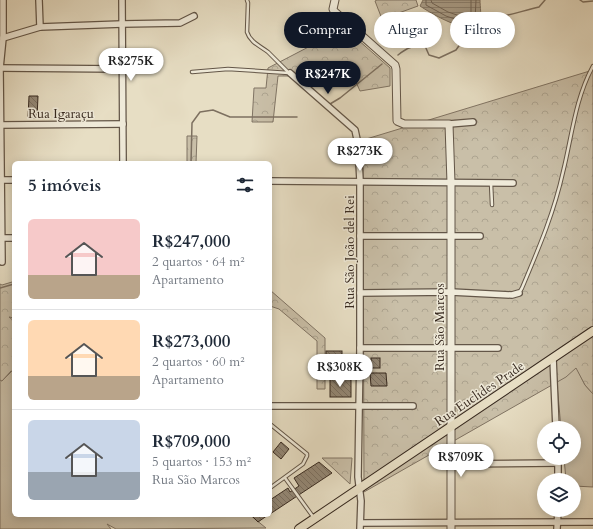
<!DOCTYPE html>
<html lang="pt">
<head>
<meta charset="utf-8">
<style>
	body { margin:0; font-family:Cardo,serif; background:#f2f2f3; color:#1f2937; height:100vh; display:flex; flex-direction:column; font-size:15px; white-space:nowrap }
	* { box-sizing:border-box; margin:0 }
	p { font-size:13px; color:#747a83 }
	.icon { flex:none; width:22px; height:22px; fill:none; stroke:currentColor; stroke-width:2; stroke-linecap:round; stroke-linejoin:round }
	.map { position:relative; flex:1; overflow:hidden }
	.side { position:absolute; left:12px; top:161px; width:260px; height:356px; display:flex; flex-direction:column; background:#fff; border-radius:6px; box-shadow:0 2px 10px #0003 }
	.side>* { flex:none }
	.banner { position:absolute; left:284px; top:12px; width:249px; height:36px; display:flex; gap:8px }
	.buttons { position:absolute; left:537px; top:421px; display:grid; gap:8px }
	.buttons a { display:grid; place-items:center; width:44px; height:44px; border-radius:50%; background:#fff; box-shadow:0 2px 10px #0003; font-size:20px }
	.price { position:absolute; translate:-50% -34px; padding:0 9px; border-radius:14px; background:#fff; color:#222; font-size:13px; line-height:26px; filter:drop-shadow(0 1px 2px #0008) }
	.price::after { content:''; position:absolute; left:50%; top:24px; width:12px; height:9px; margin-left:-6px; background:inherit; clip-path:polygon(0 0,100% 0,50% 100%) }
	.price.on { background:#111827; color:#fff }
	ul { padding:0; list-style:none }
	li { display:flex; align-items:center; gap:12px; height:100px; padding:0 16px }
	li+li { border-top:1px solid #e0e1e3 }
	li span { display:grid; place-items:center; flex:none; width:112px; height:80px; border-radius:6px; color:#555 }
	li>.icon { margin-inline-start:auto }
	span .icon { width:48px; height:48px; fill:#fffc; stroke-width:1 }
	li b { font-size:17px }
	h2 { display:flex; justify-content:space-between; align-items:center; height:48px; padding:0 16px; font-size:17px }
	.pill { padding:0 14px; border-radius:18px; background:#fff; box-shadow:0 2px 10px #0003; font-size:14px; line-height:36px }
	.pill.on { background:#111827; color:#fff }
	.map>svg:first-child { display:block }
	.grass { fill:#c9bfa8; stroke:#807464 }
	.forest { fill:url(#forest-crowns); stroke:#807464 }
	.water { fill:url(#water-rules); stroke:#7d7060 }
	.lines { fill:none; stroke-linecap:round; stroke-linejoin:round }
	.shore { stroke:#716456; stroke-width:1 }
	.stream { stroke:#7d7060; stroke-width:1.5 }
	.building { fill:url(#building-back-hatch); stroke:#37291f }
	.service-casing { stroke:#635648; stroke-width:4.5 }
	.minor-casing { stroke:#635648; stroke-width:8 }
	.tertiary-casing { stroke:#635648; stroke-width:9 }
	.primary-casing { stroke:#37291f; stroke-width:10 }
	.service { stroke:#efead9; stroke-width:2.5 }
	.minor { stroke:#efead9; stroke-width:5.5 }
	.tertiary { stroke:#efead9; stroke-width:7 }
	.primary { stroke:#e7dec4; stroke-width:8 }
	.labels { text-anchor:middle; stroke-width:3; stroke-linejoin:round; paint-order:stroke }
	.street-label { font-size:13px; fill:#37291f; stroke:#efead9 }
</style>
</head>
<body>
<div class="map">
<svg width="593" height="529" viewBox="0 0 593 529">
	<defs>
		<pattern id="forest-crowns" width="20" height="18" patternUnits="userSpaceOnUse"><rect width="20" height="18" fill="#c9bfa8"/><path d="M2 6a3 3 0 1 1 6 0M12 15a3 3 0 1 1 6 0" fill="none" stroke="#ada490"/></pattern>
		<pattern id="water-rules" width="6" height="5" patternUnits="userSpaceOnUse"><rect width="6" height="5" fill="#aba08c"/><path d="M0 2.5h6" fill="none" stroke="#8c8272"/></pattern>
		<pattern id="building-back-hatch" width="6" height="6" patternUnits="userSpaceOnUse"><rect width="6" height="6" fill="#938775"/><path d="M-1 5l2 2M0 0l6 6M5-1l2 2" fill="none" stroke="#796e5f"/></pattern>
	</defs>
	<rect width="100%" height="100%" fill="#e7dec4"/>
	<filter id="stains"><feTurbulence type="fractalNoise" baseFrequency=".005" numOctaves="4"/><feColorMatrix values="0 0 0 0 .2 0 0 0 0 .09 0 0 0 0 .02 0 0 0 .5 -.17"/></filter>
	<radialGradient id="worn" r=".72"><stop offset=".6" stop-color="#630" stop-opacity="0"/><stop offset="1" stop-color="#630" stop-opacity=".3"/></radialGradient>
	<g class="grass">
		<path d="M569,352L585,385L593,394V487L574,486V480H566L564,458H574V428H561L555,362Z"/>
		<path d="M12,371L14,372V515H250L266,528L116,529L107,524L111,529H0V380L2,381Z"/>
	</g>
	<g class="forest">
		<path d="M377,0H416L418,6L382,19L375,1Z"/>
		<path d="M349,32L390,68V86L360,91L350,69L309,63L298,76H278L273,122H252L254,88H266L268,68L320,41L330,45L339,43Z"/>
		<path d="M593,70V394L585,385L576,368L566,377L364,492L363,140Z"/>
		<path d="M187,136H197L196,163H187Z"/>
		<path d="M12,282H14V318L9,317L14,321V372L11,371L2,381L0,380V284L2,285Z"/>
		<path d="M270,290L325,338V389H317V341L279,309L270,306Z"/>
		<path d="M322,458H352L350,484Z"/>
	</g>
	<path class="water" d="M423,0H480C480,7 482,16 479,22C471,38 429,12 420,6Z"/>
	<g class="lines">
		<g class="shore">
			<path d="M426,0V5L446,16L470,24L475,20L476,0"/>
			<path d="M431,0L432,3L448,12L469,19L471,15V0"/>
		</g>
		<g class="stream">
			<path d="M580,0L583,2L593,1"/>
			<path d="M398,55C408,47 412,46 425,46L429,55L439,58L456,50L463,40C481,35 487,32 498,17C512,15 525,10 539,7L545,0"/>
			<path d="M330,104L340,98L382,64"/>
			<path d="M191,163L192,123L200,112L213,110L230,117H297"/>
			<path d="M0,288L14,284"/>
		</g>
	</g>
	<g class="building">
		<path d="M29,96H38L37,118H28Z"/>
		<rect x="326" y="351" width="16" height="12"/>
		<rect x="371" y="358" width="9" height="10"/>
		<path d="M370,373H386L387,386H371Z"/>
		<rect x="330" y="378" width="21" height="19"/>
		<path d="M281,442L289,449L281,459L273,452Z"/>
		<path d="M319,462L332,473L270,514V500L288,488L290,492L299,486L294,478Z"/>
		<path d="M251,515H268L258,522Z"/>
	</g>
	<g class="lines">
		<g class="service-casing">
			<g id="service">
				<path d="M247,0L248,3L247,32C250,42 260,46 268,52C275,59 282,66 289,73"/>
				<path d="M192,72L228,69L289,73"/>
				<path d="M491,183L492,205"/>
				<path d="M519,293L522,288C538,250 554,213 563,172C572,136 575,99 593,66"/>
				<path d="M270,424L307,454V456L303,464L270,488"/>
				<path d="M285,478L314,518"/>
			</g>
		</g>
		<g class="minor-casing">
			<g id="minor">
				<path d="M122,0L123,163"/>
				<path d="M40,27L122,24L180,23L194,16"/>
				<path d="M3,38L40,27L39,0"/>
				<path d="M0,68L122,69"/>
				<path d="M290,73L355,130L358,144L360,181V348L358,477L361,501L360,529"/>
				<path d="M449,124L473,122"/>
				<path d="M0,125L123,124"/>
				<path d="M0,180H14"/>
				<path d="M270,181L513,183"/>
				<path d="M360,236H480"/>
				<path d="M0,238H14"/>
				<path d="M2,262L0,68L3,38V0"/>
				<path d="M360,293L451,292L512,295L519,293"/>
				<path d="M360,348H498"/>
				<path d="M553,358L556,428"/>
				<path d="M270,406H413"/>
				<path d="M558,458V480"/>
				<path d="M451,464L558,463"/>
				<path d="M361,523L593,522"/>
				<path d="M557,529L558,510"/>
			</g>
		</g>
		<g class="tertiary-casing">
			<path id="tertiary" d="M335,0L333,9L334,11L395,65L396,69L397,121L404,124H449L451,183V529"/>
		</g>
		<g class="primary-casing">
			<path id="primary" d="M299,529L593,331"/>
		</g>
		<use href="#service" class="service"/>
		<use href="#minor" class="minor"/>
		<use href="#tertiary" class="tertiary"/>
		<use href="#primary" class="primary"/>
	</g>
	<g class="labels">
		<g class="street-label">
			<text x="61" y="118">Rua Igaraçu</text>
			<text transform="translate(349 252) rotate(-90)" y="5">Rua São João del Rei</text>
			<text transform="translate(439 327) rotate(-90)" y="5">Rua São Marcos</text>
			<text transform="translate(479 393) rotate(-34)" y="5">Rua Euclides Prade</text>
		</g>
	</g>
	<rect width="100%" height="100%" filter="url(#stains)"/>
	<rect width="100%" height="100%" fill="url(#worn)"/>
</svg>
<div class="buttons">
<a><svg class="icon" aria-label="locate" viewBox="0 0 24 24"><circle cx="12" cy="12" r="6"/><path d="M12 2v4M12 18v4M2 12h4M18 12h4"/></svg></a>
<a><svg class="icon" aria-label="layers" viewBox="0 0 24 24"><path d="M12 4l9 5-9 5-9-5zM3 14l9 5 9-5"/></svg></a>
</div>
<b class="price" style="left:131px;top:82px">R$275K</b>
<b class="price on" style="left:328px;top:95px">R$247K</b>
<b class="price" style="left:360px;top:172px">R$273K</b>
<b class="price" style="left:340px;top:388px">R$308K</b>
<b class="price" style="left:461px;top:478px">R$709K</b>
<div class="banner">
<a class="pill on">Comprar</a>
<a class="pill">Alugar</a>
<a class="pill">Filtros</a>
</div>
<section class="side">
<h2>5 imóveis<svg class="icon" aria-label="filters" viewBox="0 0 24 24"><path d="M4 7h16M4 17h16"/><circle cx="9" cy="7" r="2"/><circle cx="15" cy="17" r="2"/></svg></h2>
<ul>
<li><span style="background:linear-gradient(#f6c9c9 70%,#b9a48a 0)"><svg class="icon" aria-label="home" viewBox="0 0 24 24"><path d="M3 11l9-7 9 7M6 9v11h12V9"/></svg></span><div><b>R$247,000</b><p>2 quartos · 64 m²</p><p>Apartamento</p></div></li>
<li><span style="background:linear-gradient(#ffd9b3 70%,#b9a48a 0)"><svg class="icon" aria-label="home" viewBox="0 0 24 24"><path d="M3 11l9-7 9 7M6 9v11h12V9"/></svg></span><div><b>R$273,000</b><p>2 quartos · 60 m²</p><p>Apartamento</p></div></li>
<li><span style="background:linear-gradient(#c9d6e8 65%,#9aa5b1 0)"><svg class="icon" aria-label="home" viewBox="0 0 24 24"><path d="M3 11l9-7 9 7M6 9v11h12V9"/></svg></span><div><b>R$709,000</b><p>5 quartos · 153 m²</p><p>Rua São Marcos</p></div></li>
</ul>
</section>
</div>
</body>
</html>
